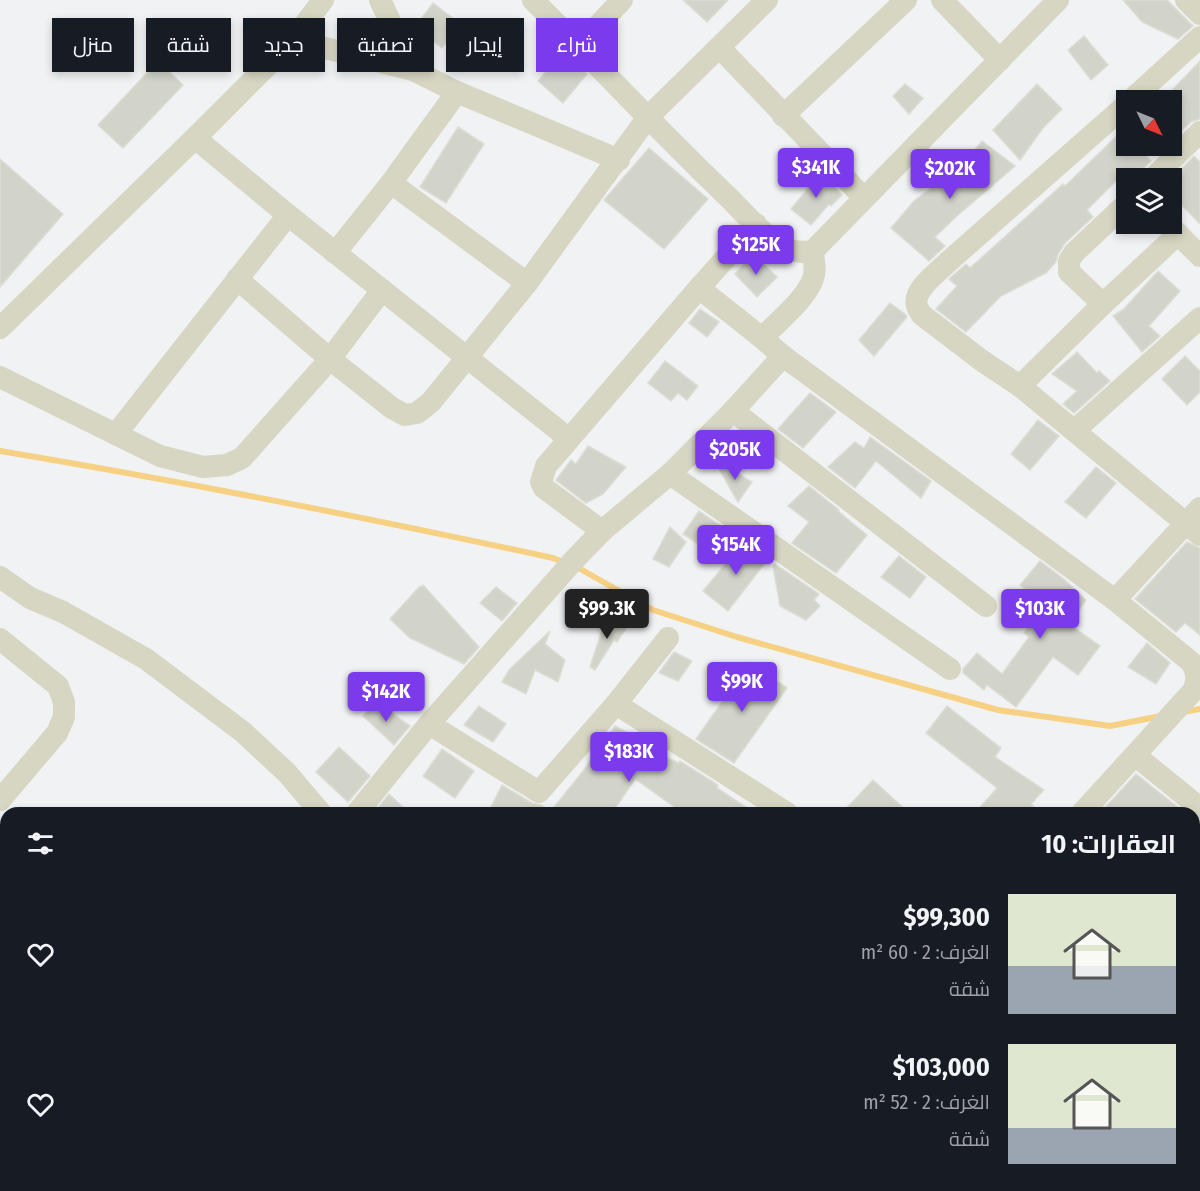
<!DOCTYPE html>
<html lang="ar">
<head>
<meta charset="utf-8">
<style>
	body { margin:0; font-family:"Fira Sans Condensed",Cairo,sans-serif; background:#242831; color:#f1f3f6; direction:rtl; height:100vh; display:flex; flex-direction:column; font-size:22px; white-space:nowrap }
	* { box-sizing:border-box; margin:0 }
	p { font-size:20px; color:#9ea1a6 }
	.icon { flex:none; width:33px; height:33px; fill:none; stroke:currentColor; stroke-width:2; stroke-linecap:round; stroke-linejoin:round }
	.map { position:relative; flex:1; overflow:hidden; direction:ltr }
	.sheet { position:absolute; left:0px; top:807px; width:1200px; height:384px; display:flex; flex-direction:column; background:#171b24; border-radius:18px 18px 0 0; box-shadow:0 3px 9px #0003; direction:rtl }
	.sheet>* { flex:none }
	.top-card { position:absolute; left:18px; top:18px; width:600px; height:54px; direction:rtl; display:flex; gap:12px }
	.needle { width:39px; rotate:133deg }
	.tools { position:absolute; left:1116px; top:90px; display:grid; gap:12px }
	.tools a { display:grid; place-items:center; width:66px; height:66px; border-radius:0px; background:#171b24; box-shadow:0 3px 9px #0003; font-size:30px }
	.price { position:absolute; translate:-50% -51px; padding:0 14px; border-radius:6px; background:#7c3aed; color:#fff; font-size:20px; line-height:39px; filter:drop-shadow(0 2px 3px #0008) }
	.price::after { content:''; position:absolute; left:50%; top:36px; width:18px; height:14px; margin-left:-9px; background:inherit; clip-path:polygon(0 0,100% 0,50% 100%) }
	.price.current { background:#222; color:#fff }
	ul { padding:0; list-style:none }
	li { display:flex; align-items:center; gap:18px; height:150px; padding:0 24px }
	li span { display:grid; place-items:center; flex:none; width:168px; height:120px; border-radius:0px; color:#555 }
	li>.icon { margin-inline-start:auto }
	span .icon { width:72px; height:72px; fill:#fffc; stroke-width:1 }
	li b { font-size:26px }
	h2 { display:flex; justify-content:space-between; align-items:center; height:72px; padding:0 24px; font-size:26px }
	.pill { padding:0 21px; border-radius:0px; background:#171b24; box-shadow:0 3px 9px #0003; font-size:21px; line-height:54px }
	.pill.current { background:#7c3aed; color:#fff }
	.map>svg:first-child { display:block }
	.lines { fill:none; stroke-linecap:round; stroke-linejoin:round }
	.stream { stroke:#f6d184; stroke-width:6 }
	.building { fill:#d2d4ca; stroke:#dcddd4; stroke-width:1.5 }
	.minor { stroke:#d7d6c3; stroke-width:22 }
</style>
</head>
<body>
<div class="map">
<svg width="1200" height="1191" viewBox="0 0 1200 1191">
	<rect width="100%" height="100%" fill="#f1f2f4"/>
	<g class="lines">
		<g class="stream">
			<path d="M0,451C185,482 369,518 553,558L565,563"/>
			<path d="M575,566L653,610L737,637L998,710L1110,726L1161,716"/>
			<path d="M1183,712L1200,709"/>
		</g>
	</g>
	<g class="building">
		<path d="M683,0H728L707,22Z"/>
		<path d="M1123,0H1167L1193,26L1178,39L1142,22Z"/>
		<path d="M433,3L460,24L442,48L415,27Z"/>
		<path d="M1084,36L1108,65L1091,80L1068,50Z"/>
		<path d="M564,50L587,74L563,103L538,81Z"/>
		<path d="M158,61L183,85L123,148L98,125Z"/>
		<path d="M1200,61V119L1191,122L1180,132L1172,123V90Z"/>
		<path d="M905,84L923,98L909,114L893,96Z"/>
		<path d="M1037,84L1062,109L1043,128L1020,160L993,130Z"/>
		<path d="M458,127L484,144L446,203L420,187Z"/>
		<path d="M1126,127V146H1137L1151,161L1143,169L1140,178H1119L1087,210L1093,217L1065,243L1058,254L1056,262L1046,273L1001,296L966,332L936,309L957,286L949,279L966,264L970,268L1063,184L1065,186Z"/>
		<path d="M982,141L1015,166L957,216L935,237L945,246L929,261L891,228L914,201L962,165Z"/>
		<path d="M649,148L708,199L664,249L604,200Z"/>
		<path d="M1194,156L1200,162V224L1172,195V179Z"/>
		<path d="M0,159L63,214L0,287Z"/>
		<path d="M820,172L842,195L831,206L829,204L811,225L791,209L811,185L809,183Z"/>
		<path d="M753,254L777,277L757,297L735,274Z"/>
		<path d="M1158,271L1180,291L1149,326L1160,336L1142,352L1113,316L1124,309Z"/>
		<path d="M890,303L905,314L907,317L874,356L859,340Z"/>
		<path d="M700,309L719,322L707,337L689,323Z"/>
		<path d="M1077,352L1097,373L1099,371L1110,381L1074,413L1063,404L1077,391L1052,374Z"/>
		<path d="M1185,356L1200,371V392L1187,405L1162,379Z"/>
		<path d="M665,361L698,386L687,400L678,393L671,401L648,383Z"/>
		<path d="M810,393L836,412L803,448L778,429Z"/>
		<path d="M1038,420L1059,436L1030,470L1011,454Z"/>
		<path d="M870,437L931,481L921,498L876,461L855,488L828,467L855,442L864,448Z"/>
		<path d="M588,446L626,467L603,494L586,503L556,480L571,460L576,464Z"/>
		<path d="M714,460L752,482L738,502Z"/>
		<path d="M1096,467L1116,483L1086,518L1065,502Z"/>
		<path d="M809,486L839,510L838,511L867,535L836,573L792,543L809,522L788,506Z"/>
		<path d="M699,511L721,526L706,549L683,534Z"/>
		<path d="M670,527L686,542L669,567L653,559Z"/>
		<path d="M744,542L768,559L728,611L703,591Z"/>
		<path d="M1187,542L1200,548V635L1185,623L1176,632L1135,599Z"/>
		<path d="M899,556L926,577L910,598L881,577Z"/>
		<path d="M1040,561L1065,580L1086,600L1069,624L1100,646L1078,675L1053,657L1016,707L987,685L984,690L963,673V669L977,653L1002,674L1029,637L1024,633L1046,604L1020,585Z"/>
		<path d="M775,564L819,594L814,600L820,606L806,620L780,606L773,566Z"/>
		<path d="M423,585L479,647L464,664L410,638L390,619L420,586L421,587Z"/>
		<path d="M496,587L517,603L502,621L480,603Z"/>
		<path d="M606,618L627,627L617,642L614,640L595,670L590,667Z"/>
		<path d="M550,631L545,644L565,660L558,682L535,670L526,694L502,682L509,670Z"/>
		<path d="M1147,643L1170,663L1156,684L1128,667Z"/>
		<path d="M674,652L692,661L678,681L659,673Z"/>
		<path d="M750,662L787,688L734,763L696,739Z"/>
		<path d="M376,702L410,726L394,745L363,716Z"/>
		<path d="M479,706L506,724L493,742L464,725Z"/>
		<path d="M947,706L1001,748L995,757L1044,790L1031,804L1040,813H975L997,788L926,733Z"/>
		<path d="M615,726L639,739L663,756L679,763L680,761L718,785L717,788L755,813H683L635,779L612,813H488L502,785L532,803L541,805L551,811L583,771Z"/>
		<path d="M339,747L370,776L348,802L316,772Z"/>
		<path d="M442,749L474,771L455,798L423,776Z"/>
		<path d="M1136,774L1185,813H1100Z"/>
		<path d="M873,780L909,813H842Z"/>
		<path d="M389,794L409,813H374Z"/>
	</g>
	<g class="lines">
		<g class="minor">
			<path d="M380,0L413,70"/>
			<path d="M533,0C597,64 659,131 725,194C743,211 767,241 790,250C798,253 805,252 813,251L1058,0"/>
			<path d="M942,0L1000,60"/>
			<path d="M1186,0L1200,14"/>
			<path d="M293,40L413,70L457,92L619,160"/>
			<path d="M579,46L622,0"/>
			<path d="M720,48L864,198"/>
			<path d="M1131,100L1200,37"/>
			<path d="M1126,105L948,262C938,272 912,290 917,306C918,310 920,312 922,315L981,360L1020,386L1200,535"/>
			<path d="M783,116L906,0"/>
			<path d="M195,138L288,215L568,438"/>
			<path d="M1153,178L1200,132"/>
			<path d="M391,183L527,283"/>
			<path d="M1168,224L1200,256"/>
			<path d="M335,253L391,183L457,92"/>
			<path d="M237,279L330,359L392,408L405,415L417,413L431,402L527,283L648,117L767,0"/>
			<path d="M699,288L762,338L783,356L1115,600L1191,662C1198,673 1197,679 1194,690L1082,813"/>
			<path d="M1103,304L1178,234"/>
			<path d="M0,328L195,138L293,40L323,0"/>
			<path d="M762,338C777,322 810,296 814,275C816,267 813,258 813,251"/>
			<path d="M0,377L160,456L203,467L227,465L242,458L330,359L382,290"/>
			<path d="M1020,386L1103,304L1069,272V261L1074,253L1126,204"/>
			<path d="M733,411L986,606"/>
			<path d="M1075,430L1200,318"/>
			<path d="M116,434L288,215"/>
			<path d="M670,474L950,669"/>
			<path d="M602,531L544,488L541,482L546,466L699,288L756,224"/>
			<path d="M0,577L30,598L63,612L146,659L243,732L287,773L321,813"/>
			<path d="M1115,600L1200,508"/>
			<path d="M0,639L58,686L64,702V717L57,733L0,800"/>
			<path d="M616,704L787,813"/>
			<path d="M429,724L539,792L616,704L668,638"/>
			<path d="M1136,756L1200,808"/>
			<path d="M357,813L429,724L574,560L602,531L670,474L733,411L783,356"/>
			<path d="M1194,923L1200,928"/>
			<path d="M1194,1048L1200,1041"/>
			<path d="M1194,1173L1200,1166"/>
			<path d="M676,1185L682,1191"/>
			<path d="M1071,1191L1076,1185"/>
			<path d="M1179,1191L1184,1185"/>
		</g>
	</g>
</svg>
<div class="tools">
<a><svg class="needle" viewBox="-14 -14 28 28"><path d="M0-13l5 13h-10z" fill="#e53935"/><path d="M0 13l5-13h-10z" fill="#9ea1a6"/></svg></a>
<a><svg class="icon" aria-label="layers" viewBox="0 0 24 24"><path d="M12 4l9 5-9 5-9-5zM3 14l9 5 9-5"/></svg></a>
</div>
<b class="price" style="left:816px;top:199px">$341K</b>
<b class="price" style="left:950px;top:200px">$202K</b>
<b class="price" style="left:756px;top:276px">$125K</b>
<b class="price" style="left:735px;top:481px">$205K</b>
<b class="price" style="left:736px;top:576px">$154K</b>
<b class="price current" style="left:607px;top:640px">$99.3K</b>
<b class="price" style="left:1040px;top:640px">$103K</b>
<b class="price" style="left:742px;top:713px">$99K</b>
<b class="price" style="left:386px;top:723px">$142K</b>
<b class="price" style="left:629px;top:783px">$183K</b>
<div class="top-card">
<a class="pill current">شراء</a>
<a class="pill">إيجار</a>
<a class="pill">تصفية</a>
<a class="pill">جديد</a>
<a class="pill">شقة</a>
<a class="pill">منزل</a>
</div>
<section class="sheet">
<h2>العقارات: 10<svg class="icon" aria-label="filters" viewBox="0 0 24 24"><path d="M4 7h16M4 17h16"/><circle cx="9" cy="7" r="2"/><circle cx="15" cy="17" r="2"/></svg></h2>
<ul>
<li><span style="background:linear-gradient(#dfe7d0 60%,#9aa5b1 0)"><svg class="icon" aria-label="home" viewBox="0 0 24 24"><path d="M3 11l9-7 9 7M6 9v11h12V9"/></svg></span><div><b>$99,300</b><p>الغرف: 2 · 60 m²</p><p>شقة</p></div><svg class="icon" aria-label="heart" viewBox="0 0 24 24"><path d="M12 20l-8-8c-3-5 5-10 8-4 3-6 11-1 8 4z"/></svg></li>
<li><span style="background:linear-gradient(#dfe7d0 70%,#9aa5b1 0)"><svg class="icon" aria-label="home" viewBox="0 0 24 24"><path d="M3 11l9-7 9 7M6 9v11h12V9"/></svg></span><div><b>$103,000</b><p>الغرف: 2 · 52 m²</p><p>شقة</p></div><svg class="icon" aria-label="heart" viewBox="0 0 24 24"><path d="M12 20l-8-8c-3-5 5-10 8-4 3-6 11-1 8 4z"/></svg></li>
</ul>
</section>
</div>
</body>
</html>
